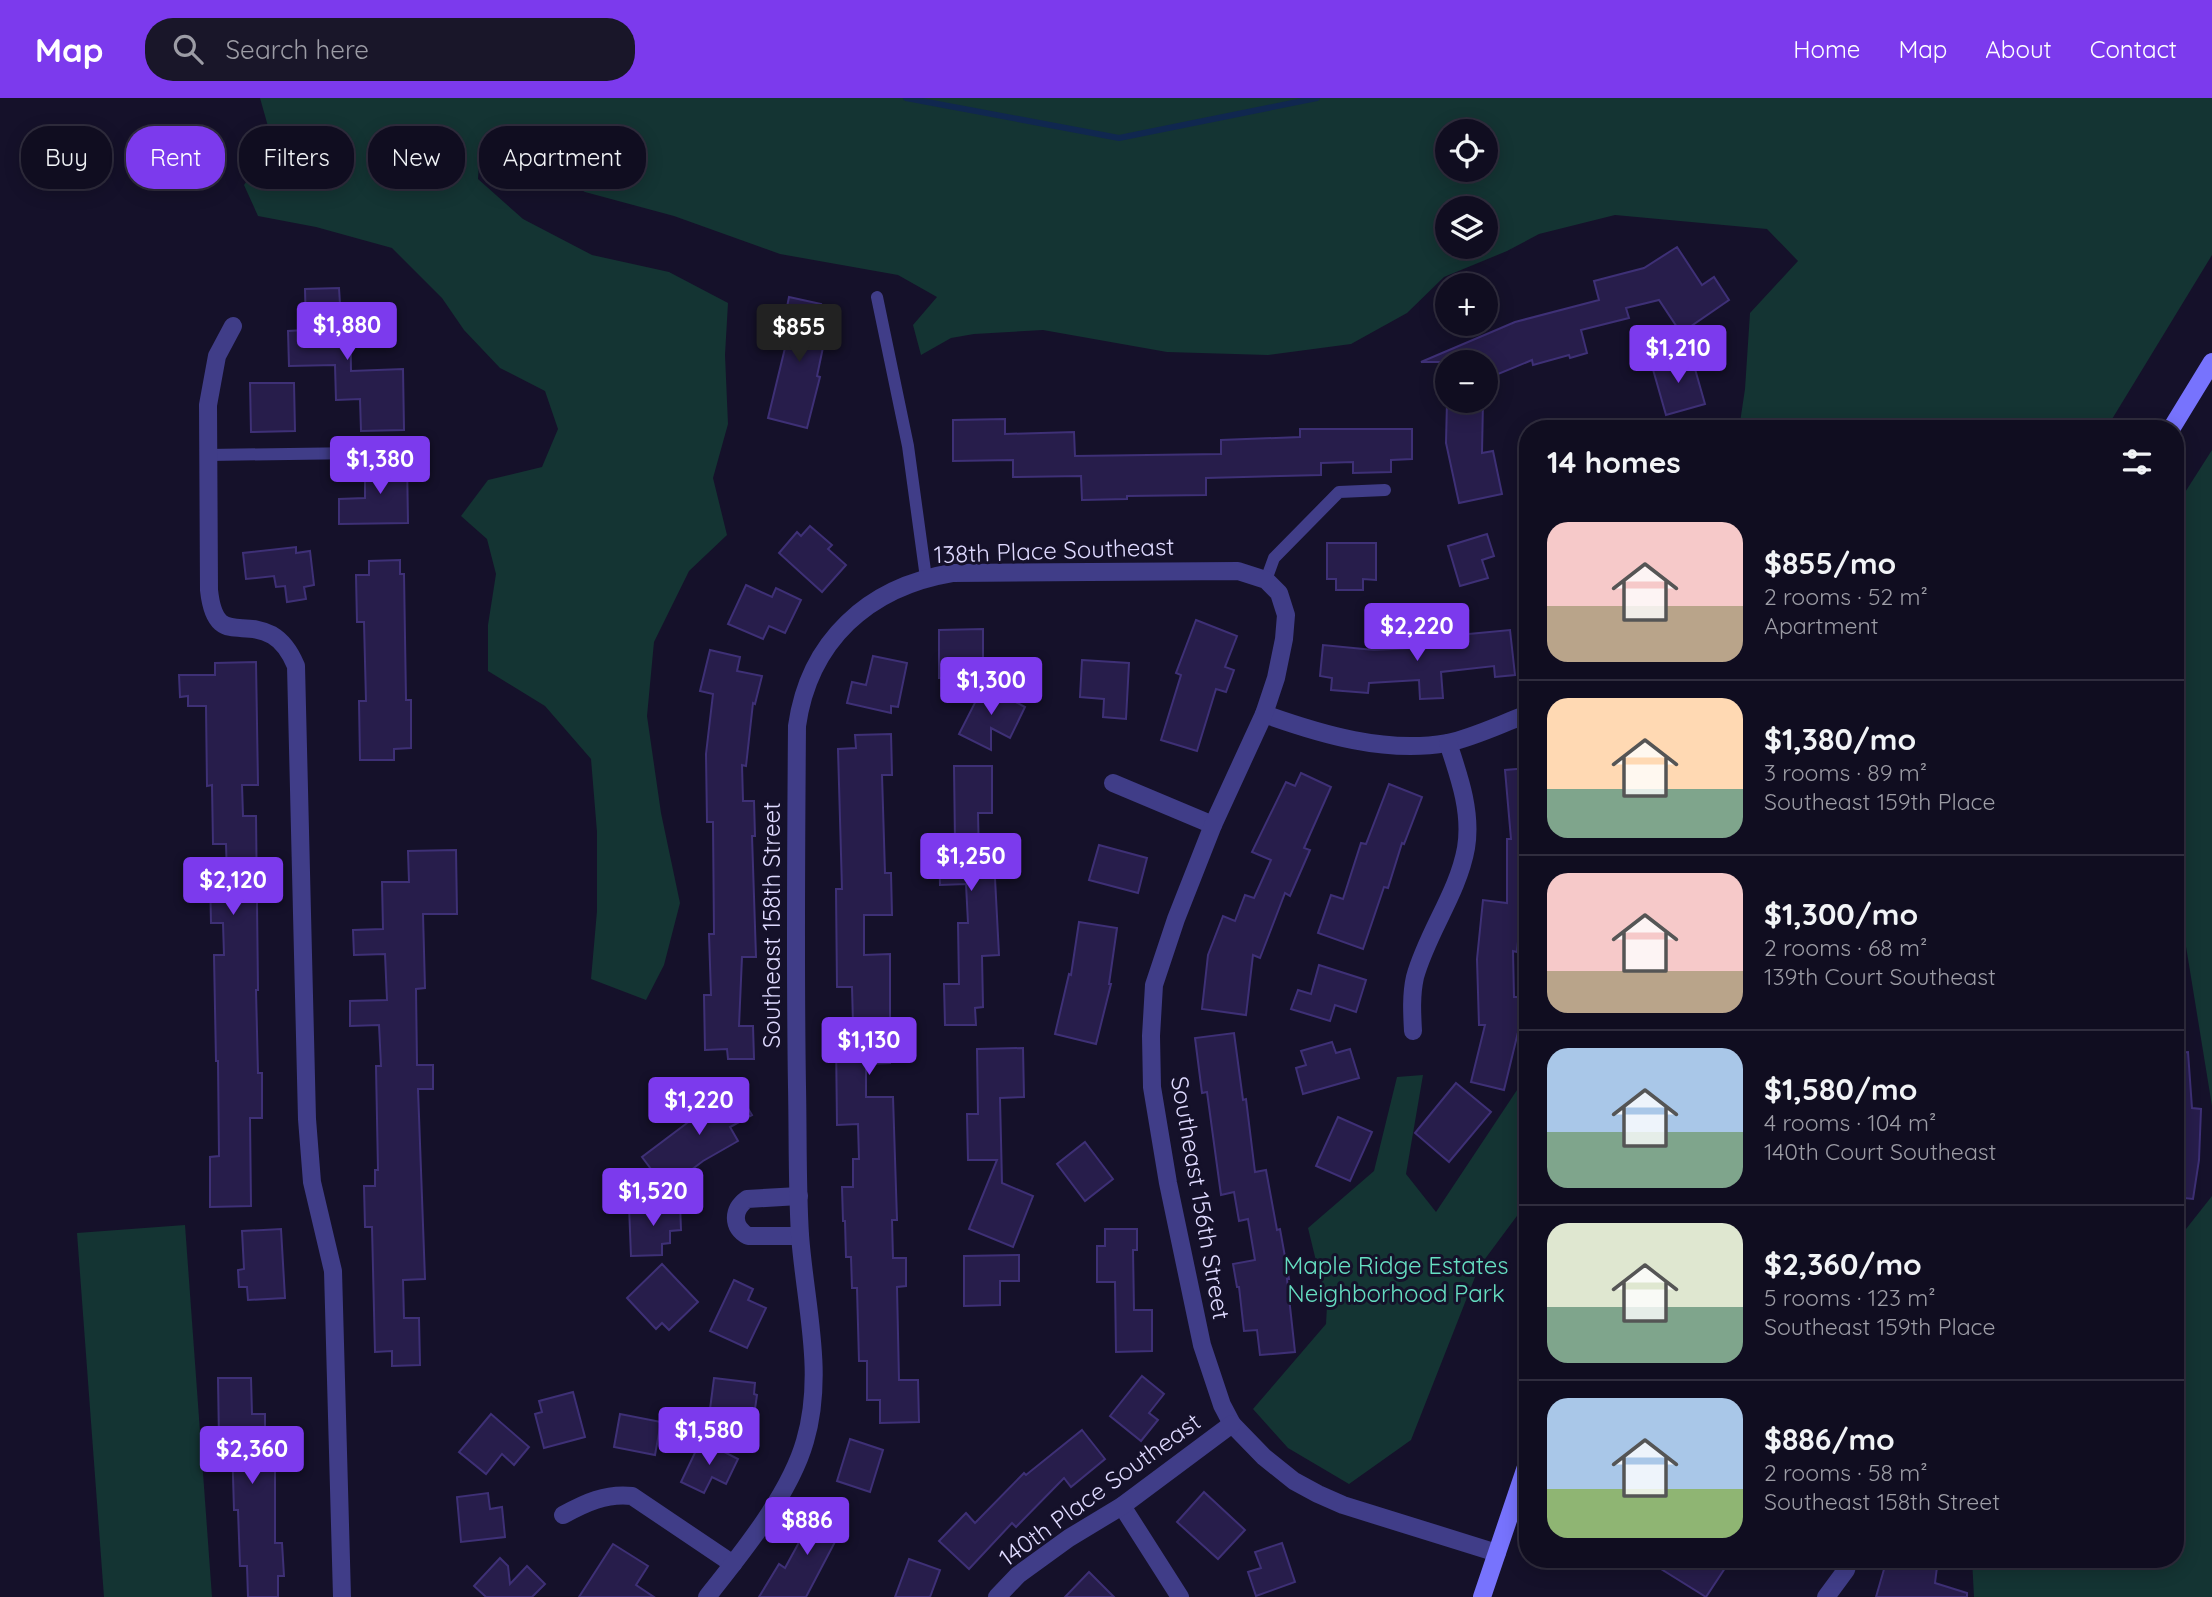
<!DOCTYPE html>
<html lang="en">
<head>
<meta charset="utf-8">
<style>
	body { margin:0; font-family:Quicksand,sans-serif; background:#191629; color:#f1f3f6; height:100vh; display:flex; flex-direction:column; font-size:26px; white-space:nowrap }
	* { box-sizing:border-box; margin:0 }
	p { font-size:23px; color:#9c9ca5 }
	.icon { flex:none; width:38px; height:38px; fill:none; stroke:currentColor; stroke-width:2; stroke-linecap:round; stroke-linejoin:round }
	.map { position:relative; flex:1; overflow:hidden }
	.details { position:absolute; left:1519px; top:322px; width:665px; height:1148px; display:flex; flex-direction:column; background:#100d20; border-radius:28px; box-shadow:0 4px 18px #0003,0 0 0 2px #302d3e }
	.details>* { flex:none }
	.banner { position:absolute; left:21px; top:28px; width:665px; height:63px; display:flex; gap:14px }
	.controls { position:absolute; left:1435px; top:21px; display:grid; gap:14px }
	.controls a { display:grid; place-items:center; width:63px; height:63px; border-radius:50%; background:#100d20; box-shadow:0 4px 18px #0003,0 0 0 2px #302d3e; font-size:35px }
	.price { position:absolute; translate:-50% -60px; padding:0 16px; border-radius:7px; background:#7c3aed; color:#fff; font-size:23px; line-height:46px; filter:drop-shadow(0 2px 4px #0008) }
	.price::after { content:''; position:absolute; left:50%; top:42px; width:21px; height:16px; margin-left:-10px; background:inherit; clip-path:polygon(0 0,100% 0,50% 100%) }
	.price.selected { background:#222; color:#fff }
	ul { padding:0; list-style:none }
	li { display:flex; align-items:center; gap:21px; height:175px; padding:0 28px }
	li+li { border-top:2px solid #302d3e }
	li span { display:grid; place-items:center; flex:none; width:196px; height:140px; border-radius:21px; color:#555 }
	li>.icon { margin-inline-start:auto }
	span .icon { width:84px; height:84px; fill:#fffc; stroke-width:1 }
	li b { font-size:30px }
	h2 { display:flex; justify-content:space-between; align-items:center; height:84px; padding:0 28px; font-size:30px }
	.pill { padding:0 24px; border-radius:28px; background:#100d20; box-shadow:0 4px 18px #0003,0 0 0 2px #302d3e; font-size:24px; line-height:63px }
	.pill.selected { background:#7c3aed; color:#fff }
	header { display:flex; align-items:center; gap:42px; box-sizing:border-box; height:98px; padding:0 35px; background:#7c3aed; color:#fff }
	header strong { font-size:33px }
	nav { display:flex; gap:38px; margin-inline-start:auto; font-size:24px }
	.search { width:490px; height:63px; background:#191629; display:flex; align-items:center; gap:18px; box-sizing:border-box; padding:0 24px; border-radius:28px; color:#9c9ca5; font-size:26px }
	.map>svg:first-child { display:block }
	.green { fill:#143433; fill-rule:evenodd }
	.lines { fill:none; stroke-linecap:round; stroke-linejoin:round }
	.stream { stroke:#10274f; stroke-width:6 }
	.building { fill:#271d4b; stroke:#3e3076; stroke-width:2 }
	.lane { stroke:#403d88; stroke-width:12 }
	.street { stroke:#403d88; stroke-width:18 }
	.secondary { stroke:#7773fd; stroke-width:18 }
	.labels { text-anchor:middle; stroke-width:6; stroke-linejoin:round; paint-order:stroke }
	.street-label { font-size:24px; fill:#dfdaff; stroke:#15112a }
	.park-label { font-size:24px; fill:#66dfc2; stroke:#15112a }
</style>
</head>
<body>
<header>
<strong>Map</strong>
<div class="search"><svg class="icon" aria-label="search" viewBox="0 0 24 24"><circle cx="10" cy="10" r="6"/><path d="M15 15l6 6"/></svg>Search here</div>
<nav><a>Home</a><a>Map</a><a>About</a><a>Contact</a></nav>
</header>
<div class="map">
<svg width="2212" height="1499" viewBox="0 0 2212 1499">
	<rect width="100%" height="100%" fill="#15112a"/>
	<g class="green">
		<path d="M260,0H2212V157L2106,331H1739L1745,291L1750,215L1798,163L1767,131L1615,117L1539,136L1507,153L1444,179L1407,215L1351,246L1268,257L1167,254L1043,232L974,236L951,240L921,257L913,227L937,199L898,177L780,156L674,118L585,94L524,62L480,50L478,81L523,121L592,157L669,174L728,205L725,257L728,326L713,380L727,437L689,473L654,544L647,618L661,715L680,805L664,867L646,902L591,881L597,813V734L591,661L545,608L488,573V527L496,476L487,441L461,418L488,382L542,369L558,331L545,293L500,270L464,232L442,200L392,150L316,129L258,118L244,87L273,46ZM1447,33H1486V72H1447ZM1447,110H1486V149H1447Z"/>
		<path d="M2212,352V1008L2175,781V410Z"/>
		<path d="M1528,972V1103L1479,1169L1411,1342L1349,1386L1288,1350L1253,1311L1326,1226L1327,1208L1308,1130L1374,1073L1397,979L1423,977L1406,1076L1436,1114L1521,986Z"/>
		<path d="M2212,1098V1499H1974L1972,1461H2175V1145Z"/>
		<path d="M185,1127L212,1499H104L77,1135Z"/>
	</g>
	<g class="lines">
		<path class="stream" d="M906,0L1119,40L1317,0"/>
	</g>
	<g class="building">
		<path d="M1677,149L1702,187L1714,179L1729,202L1681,235L1659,202L1626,210L1629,220L1581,232L1587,255L1570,260L1569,257L1533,267L1532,262L1486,281V264H1421L1515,224L1599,202L1594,183L1644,170Z"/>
		<path d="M339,190L340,206H350L351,273L403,271L404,332L361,333L360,301L336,302L335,267L289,268L288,233L306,232L305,191Z"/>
		<path d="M789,199L821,206L818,221L823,222L821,233L826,235L817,278L820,279L807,330L768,320L785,250L779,249Z"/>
		<path d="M1691,257L1705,306L1666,317L1652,268Z"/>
		<path d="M250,285H294L295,333L251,334Z"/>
		<path d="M1447,303H1483L1482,355L1493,353L1502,396L1459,405L1446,345Z"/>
		<path d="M1005,321V336L1074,334L1075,358L1221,356V342L1300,339V331H1412V361L1391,362V374L1353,375V364L1321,365V377L1206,380V397L1127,398V401L1082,402L1081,378L1013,379V362L953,363V322Z"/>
		<path d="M407,362L408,425L339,426V401L365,400V363Z"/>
		<path d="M810,428L832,447L828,451L846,467L822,494L779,455L797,434L801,438Z"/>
		<path d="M1487,436L1494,458L1482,462L1488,480L1460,488L1448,448Z"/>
		<path d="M1327,445H1376V482L1363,481V492H1336V481H1327Z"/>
		<path d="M296,449V455L310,453L314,487L304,489L306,501L287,504L285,488L276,489L274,478L246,481L243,455Z"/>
		<path d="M400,462V476H404L406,602H411V650L394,651V662H360L359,603H366L364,524H357L356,477H369V463Z"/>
		<path d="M746,487L772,499L776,490L801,502L785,535L769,528L763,541L728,526Z"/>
		<path d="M1196,522L1237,538L1225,569L1234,572L1226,594L1216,591L1197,653L1161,642L1181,577L1176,575Z"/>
		<path d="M983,531V580H939V532Z"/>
		<path d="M1510,532L1515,577L1495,579L1494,568L1441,574L1443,600L1420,601L1419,582L1369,585L1368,595L1331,592L1332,580L1320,578L1323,547L1374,552L1449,548L1448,538Z"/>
		<path d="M710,552L740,559L737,573L762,578L755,606L753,605L746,668L742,667L743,703H754L755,738H752L756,859H742L739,928H753L754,961H728L727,951L705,952L704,897H711L709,836H714L713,724H707L706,656L713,596L700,593Z"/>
		<path d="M873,558L907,565L898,609L891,608V615L847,605L852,584L866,587Z"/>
		<path d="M1082,562L1129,565L1126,621L1103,619L1104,601L1080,599Z"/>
		<path d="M256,564L258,687H242L243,718H256L258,892H256L258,975H262V1020H250L251,1108L210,1109V1059L219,1058L218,963H216L214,857H224L223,825H211L210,778H227L226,746H213L212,687L207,688L206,608H188V598L180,599L179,577H215V565Z"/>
		<path d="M984,587L1025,609L1010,640L991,630V652L959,636Z"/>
		<path d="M891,636L892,677H882L885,775H891L892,817H864V857L890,856V965L866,966V999H893L897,1122H892L893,1160H906V1188L897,1189L899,1282H918L919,1324L880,1325V1302H867V1263H859L857,1190H852L851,1159H846L845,1123H843L842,1089H853V1061H859L858,1026L837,1027L836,941H845V925H853L852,889H837L836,791H842L838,651L856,650L855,637Z"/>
		<path d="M954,668H992V715H978L979,761H994L999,857L982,858L983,909L975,910L976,927H945L944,886H959L958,825H968L966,786L940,787L939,744H955Z"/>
		<path d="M1528,670V779H1524L1517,854L1513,853L1514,899H1523L1524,926H1520L1504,992L1471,984L1485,927H1479L1477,861L1483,802L1507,805V741H1511L1505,672Z"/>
		<path d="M1301,675L1331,689L1304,750L1310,752L1290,798L1285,795L1260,860L1253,857L1246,917L1202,911L1208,857L1223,818L1235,823L1245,797L1254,800L1271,762L1252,754L1286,684L1295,688Z"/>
		<path d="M1389,686L1422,699L1404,746L1402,745L1388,790L1384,789L1363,851L1318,835L1331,797L1343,801L1361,745L1366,746Z"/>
		<path d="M1099,747L1147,760L1138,795L1089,782Z"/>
		<path d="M456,752L457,816H423L425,890L416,891L417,967H433V991H418L425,1181L403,1182L404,1220H419L420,1267L392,1268V1253L375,1254L372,1129H365L364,1088H375V1072H378L376,968H381L379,927L350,928V903L387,902L385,856L354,857L353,832L383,831L382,784H409L408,753Z"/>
		<path d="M1079,824L1117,830L1109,886H1111L1096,946L1055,936L1069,876L1071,877Z"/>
		<path d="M1319,867L1366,882L1356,914L1335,907L1330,923L1291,911L1298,892L1311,896Z"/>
		<path d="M1234,935L1243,1002L1246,1001L1255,1074L1266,1072L1277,1132L1280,1131L1289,1181H1287L1295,1254L1260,1257L1257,1232L1244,1233L1239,1189H1237L1233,1166L1255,1162L1248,1121L1239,1123L1234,1094L1221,1097L1207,994L1202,995L1195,940Z"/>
		<path d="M1332,944L1336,955L1350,951L1359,980L1303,996L1296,970L1306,967L1301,953Z"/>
		<path d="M1023,950L1024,999L1000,1000L1002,1085L1033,1098L1013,1149L969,1131L997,1062H968L967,1016H978L977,951Z"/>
		<path d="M2188,954L2192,1010L2201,1011L2199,1062L2193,1101L2175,1099V955Z"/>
		<path d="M1456,985L1491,1014L1449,1064L1415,1035Z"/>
		<path d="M734,987L752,1017L730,1029L738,1043L703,1063L666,1091L642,1059L695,1019L691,1012Z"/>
		<path d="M1338,1019L1372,1034L1350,1083L1316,1068Z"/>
		<path d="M1085,1044L1113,1081L1085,1103L1057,1066Z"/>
		<path d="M680,1106L681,1132L670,1133V1145L662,1146V1157L631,1158L629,1108Z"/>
		<path d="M281,1131L285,1200L248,1202L247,1189H239L238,1172L244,1171L242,1133Z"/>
		<path d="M1105,1131H1137V1152H1133L1134,1212H1152V1253L1116,1254L1115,1184H1097V1148H1105Z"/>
		<path d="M1019,1157V1183H1000V1207L964,1208V1158Z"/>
		<path d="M662,1166L698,1204L669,1232L662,1225L656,1231L627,1200Z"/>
		<path d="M734,1182L753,1191L748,1202L766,1210L747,1250L710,1233Z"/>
		<path d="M1142,1278L1164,1296L1149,1315L1158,1322L1141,1343L1110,1318Z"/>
		<path d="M218,1280H251L252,1316H265V1350H275V1445H282L284,1478H278V1499H248L247,1468H240L238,1412H234L232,1343H219Z"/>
		<path d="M714,1280L755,1285L754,1296L757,1297L753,1325L709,1319Z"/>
		<path d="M573,1294L585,1339L544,1350L535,1316L542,1314L539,1303Z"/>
		<path d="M491,1316L529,1349L514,1367L502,1356L486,1376L459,1354Z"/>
		<path d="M620,1316L661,1324L655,1357L614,1349Z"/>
		<path d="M1082,1332L1105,1361L1071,1389L1064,1380L1016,1429L1012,1425L969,1471L939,1443L966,1415L975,1425L1024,1375L1026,1377Z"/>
		<path d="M850,1341L883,1352L870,1394L837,1383Z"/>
		<path d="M701,1342L738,1361L726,1386L712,1379L704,1395L681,1384Z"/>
		<path d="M1204,1394L1245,1432L1218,1461L1177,1424Z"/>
		<path d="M488,1395L490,1411L502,1409L505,1439L461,1444L457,1399Z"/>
		<path d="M820,1406L847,1421L806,1499H759L779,1466L785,1470Z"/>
		<path d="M1282,1445L1295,1484L1256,1498L1248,1474L1261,1470L1255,1454Z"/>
		<path d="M613,1446L648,1468L636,1487L654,1499H579Z"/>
		<path d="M500,1460L508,1468L510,1486L527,1468L545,1486L532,1499H486L474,1488Z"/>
		<path d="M909,1461L940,1472L930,1499H895Z"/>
		<path d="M1645,1461H1731L1706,1499Z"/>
		<path d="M1887,1461H1938L1935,1485L1967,1495V1499H1876Z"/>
		<path d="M1089,1474L1114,1499H1065Z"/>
	</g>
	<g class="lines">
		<g class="lane">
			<path d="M877,199L908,348L926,480"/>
			<path d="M208,357L360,355"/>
			<path d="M1266,482L1274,460L1339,394L1385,392"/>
		</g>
		<g class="street">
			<path d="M233,228L217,258L208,307L209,492C215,548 241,520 272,537C284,544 291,556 296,568L307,1021L312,1084L333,1173L342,1499"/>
			<path d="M1264,616C1320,636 1386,656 1447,645C1473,640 1503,625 1528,616"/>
			<path d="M1113,685L1213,727"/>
			<path d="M1413,933C1412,915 1411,897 1415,879C1427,835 1458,795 1466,750C1472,714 1459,678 1448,645"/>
			<path d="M799,1098L747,1101C732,1112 732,1129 748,1138H800"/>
			<path d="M1122,1408L1180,1499"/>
			<path d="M563,1417C585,1405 606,1395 632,1398L733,1466"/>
			<path d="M707,1499C742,1455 790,1396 805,1343C825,1275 805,1206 800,1137C797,1088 798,1038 797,989C795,869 796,749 797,628C809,543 868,489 952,475L1238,473L1266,482L1279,495L1286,517L1284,541L1276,580L1264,616L1213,727L1176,821L1154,887L1151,938L1152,989L1168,1085L1202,1247L1222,1307L1232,1326L1264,1359L1294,1383L1318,1396L1343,1407L1497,1455"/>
			<path d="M997,1499L1018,1477L1069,1440L1122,1408L1232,1326"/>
			<path d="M1826,1499L1846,1472L1849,1461"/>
		</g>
		<g class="secondary">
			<path d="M2171,331L2212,264"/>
			<path d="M1482,1499L1528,1363"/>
		</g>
	</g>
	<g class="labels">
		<g class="street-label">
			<text transform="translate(1054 453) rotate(-2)" y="8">138th Place Southeast</text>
			<text transform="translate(772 827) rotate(-90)" y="8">Southeast 158th Street</text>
			<text transform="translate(1200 1100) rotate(80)" y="8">Southeast 156th Street</text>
			<text transform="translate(1100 1392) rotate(-36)" y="8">140th Place Southeast</text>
		</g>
		<g class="park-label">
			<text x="1396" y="1176">Maple Ridge Estates<tspan x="1396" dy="28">Neighborhood Park</tspan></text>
		</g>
	</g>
</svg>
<div class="controls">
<a><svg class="icon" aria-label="locate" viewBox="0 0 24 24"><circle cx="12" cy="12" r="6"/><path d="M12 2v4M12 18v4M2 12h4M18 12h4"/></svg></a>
<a><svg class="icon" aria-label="layers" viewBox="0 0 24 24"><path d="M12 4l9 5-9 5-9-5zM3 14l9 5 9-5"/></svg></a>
<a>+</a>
<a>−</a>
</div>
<b class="price" style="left:347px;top:264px">$1,880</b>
<b class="price selected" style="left:799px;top:266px">$855</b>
<b class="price" style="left:1678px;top:287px">$1,210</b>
<b class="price" style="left:380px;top:398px">$1,380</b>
<b class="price" style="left:1417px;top:565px">$2,220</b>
<b class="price" style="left:991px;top:619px">$1,300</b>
<b class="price" style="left:971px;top:795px">$1,250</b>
<b class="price" style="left:233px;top:819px">$2,120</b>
<b class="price" style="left:869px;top:979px">$1,130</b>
<b class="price" style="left:699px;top:1039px">$1,220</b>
<b class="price" style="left:653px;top:1130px">$1,520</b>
<b class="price" style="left:709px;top:1369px">$1,580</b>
<b class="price" style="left:252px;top:1388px">$2,360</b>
<b class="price" style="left:807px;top:1459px">$886</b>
<div class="banner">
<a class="pill">Buy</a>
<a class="pill selected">Rent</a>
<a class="pill">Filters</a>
<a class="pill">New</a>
<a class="pill">Apartment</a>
</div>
<section class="details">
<h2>14 homes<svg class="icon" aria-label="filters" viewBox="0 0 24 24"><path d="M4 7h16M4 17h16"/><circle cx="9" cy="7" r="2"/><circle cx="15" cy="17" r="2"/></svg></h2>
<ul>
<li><span style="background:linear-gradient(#f6c9c9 60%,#b9a48a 0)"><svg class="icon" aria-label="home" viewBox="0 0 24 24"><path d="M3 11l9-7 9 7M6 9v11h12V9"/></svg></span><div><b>$855/mo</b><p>2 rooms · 52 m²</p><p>Apartment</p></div></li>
<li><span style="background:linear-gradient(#ffd9b3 65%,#7fa58c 0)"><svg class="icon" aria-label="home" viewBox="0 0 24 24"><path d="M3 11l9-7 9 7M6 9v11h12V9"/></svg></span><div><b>$1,380/mo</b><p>3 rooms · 89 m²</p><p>Southeast 159th Place</p></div></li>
<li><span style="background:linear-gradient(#f6c9c9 70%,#b9a48a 0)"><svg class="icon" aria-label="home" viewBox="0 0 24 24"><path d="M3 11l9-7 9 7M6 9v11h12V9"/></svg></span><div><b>$1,300/mo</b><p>2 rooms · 68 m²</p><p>139th Court Southeast</p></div></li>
<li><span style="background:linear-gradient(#a9c7e8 60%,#7fa58c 0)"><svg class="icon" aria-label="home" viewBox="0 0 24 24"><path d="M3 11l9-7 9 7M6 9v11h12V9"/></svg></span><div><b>$1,580/mo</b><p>4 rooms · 104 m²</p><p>140th Court Southeast</p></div></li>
<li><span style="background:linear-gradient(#dfe7d0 60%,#7fa58c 0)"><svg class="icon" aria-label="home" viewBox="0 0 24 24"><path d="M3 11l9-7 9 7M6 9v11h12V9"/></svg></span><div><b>$2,360/mo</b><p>5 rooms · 123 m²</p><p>Southeast 159th Place</p></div></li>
<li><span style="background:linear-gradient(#a9c7e8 65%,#8fb573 0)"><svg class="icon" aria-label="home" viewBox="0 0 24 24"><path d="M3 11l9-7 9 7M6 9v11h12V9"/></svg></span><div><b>$886/mo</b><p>2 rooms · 58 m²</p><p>Southeast 158th Street</p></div></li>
</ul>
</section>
</div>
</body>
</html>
